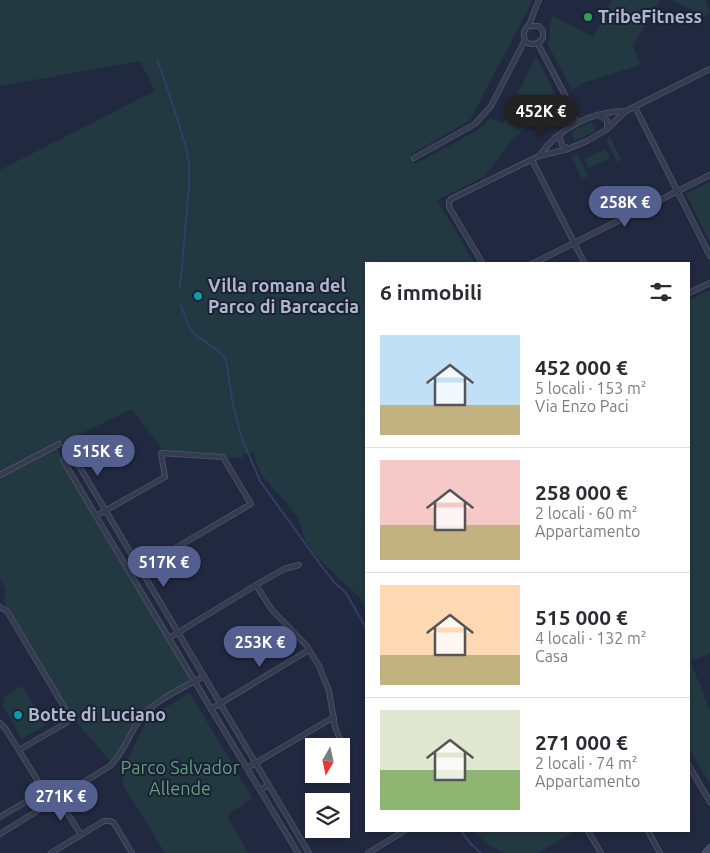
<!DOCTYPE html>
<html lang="it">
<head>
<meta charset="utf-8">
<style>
	body { margin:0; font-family:Ubuntu,sans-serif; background:#f2f2f3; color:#2b2b33; height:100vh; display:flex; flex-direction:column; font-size:19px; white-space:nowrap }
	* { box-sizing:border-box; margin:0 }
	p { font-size:16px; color:#7c7c81 }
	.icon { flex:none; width:28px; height:28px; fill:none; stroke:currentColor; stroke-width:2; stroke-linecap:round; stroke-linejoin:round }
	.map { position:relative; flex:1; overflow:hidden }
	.side { position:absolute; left:365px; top:262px; width:325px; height:570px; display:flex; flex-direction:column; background:#fff; border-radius:0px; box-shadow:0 2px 8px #0003 }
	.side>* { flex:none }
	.needle { width:32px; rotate:189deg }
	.controls { position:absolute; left:305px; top:738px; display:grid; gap:10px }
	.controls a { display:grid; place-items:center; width:45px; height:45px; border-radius:0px; background:#fff; box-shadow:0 2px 8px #0003; font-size:25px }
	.price { position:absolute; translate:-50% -42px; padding:0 11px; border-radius:18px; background:#525f8f; color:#fff; font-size:16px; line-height:32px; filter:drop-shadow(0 1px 2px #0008) }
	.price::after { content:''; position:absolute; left:50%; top:30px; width:15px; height:11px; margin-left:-8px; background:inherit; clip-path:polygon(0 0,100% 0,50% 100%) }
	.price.current { background:#222; color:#fff }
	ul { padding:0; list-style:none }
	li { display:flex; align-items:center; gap:15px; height:125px; padding:0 15px }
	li+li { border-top:1px solid #e1e1e2 }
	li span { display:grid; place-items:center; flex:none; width:140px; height:100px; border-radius:0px; color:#555 }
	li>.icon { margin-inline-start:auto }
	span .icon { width:60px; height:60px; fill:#fffc; stroke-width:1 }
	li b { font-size:21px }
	h2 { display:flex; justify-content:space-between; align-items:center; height:60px; padding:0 15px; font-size:21px }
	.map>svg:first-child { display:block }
	.green { fill:#233941 }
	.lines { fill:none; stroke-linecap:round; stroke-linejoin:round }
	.stream { stroke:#313f67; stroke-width:2 }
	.minor-casing { stroke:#50576a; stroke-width:6 }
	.secondary-casing { stroke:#50576a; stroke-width:8 }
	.minor { stroke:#353c4f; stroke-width:4.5 }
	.secondary { stroke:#434a63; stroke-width:6 }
	.leisure-dot { fill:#2e9e5b; stroke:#1a2134; stroke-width:2 }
	.culture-dot { fill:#0f9aa8; stroke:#1a2134; stroke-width:2 }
	.labels { text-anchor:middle; stroke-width:4; stroke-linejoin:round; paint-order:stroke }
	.poi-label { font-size:18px; font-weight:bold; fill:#b1b7ca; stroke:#1a2134; text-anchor:start }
	.park-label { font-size:18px; fill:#659e7b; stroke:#1a2134 }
</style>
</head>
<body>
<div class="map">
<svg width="710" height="853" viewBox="0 0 710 853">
	<rect width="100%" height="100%" fill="#212940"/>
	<g class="green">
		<path d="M0,0H533L470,120L410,155L415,164L478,130L490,118L503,124L536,56L560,104L531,122L510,142L485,176L437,200L475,264H366V612L360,598L318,558L305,540L299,520L290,507L261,474L256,462L254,453L242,454L243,458L161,453L160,446L132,409L55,446L194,682L149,709L112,763L72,717L4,602L6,589L0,578V170L155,91L140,61L0,86Z"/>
		<path d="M612,0H661L633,45L640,65L583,83L572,90L547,43C552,33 547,28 553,16L593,37Z"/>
		<path d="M672,0H706L710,13L704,16Z"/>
		<path d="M591,122L596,131L575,141L571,132Z"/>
		<path d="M610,136L621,160L617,162L606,140Z"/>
		<path d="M605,149L610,158L589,168L584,159Z"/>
		<path d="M577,154L588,176L582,179L571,156Z"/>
		<path d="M710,182V242L686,194Z"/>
		<path d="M710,290V653L691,662L710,711V784L689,749V300Z"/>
		<path d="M22,686L46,725L22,739L2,704L5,702L3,698Z"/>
		<path d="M190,693L252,798L232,812L228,818L248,853H165L122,783L124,779L119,772L130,756L143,727L148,718Z"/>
		<path d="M474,831H574L538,853H503L485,842Z"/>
	</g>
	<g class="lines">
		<g class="stream">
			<path d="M157,59L169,93L186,147L189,164V187L180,288"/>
			<path d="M181,306L189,326L195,334L219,352L226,360L233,405L241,436L260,481L320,564L334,582L346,593L366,628"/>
			<path d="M461,831L471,844L481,853"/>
		</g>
		<g class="minor-casing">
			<g id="minor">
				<path d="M529,26H539L543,31V38C537,47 522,46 524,33C524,29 528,27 530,23C533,16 535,8 539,0"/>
				<path d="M538,44L564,93L577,122"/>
				<path d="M635,107L710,256"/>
				<path d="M626,111L710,69"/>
				<path d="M598,115L607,120V129"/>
				<path d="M559,135L562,145L568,149"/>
				<path d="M414,158L475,124L491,106L525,40"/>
				<path d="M532,160L585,264"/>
				<path d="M483,264L449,207V202L451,199L539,156L568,149L587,141L606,130L626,111C592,111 559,128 539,156"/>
				<path d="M532,264L710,175"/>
				<path d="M689,293L710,283"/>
				<path d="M72,454L309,853"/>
				<path d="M63,460L96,516"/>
				<path d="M0,475L59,444"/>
				<path d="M131,574L251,504L223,457L161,453L165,477L96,516C150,607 205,699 260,790L269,785"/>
				<path d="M256,585L272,610L306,645L319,666L329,691L335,727L341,742"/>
				<path d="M0,607L7,611L70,717L66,723L19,750"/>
				<path d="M169,638L256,585L284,569L299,565"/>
				<path d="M211,709L309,650"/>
				<path d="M0,723L5,728L51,802"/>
				<path d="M689,766L710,802"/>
				<path d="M247,768L334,717"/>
				<path d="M260,790L298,853"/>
				<path d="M58,798L81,835"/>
				<path d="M0,817L44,791"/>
				<path d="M588,831L601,853"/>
				<path d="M648,831L660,853"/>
				<path d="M0,834L110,766C125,752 129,732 142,717C156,699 185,687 204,676"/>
				<path d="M51,853L104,821H110L114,823L132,853"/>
				<path d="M368,853L404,831"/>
			</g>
		</g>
		<g class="secondary-casing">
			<path id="secondary" d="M706,853L710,848"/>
		</g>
		<use href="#minor" class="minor"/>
		<use href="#secondary" class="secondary"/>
	</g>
	<circle class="leisure-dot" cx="588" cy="17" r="5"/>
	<g class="culture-dot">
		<circle cx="198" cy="296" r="5"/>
		<circle cx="18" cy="715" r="5"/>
	</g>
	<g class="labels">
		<g class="poi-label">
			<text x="598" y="23">TribeFitness</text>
			<text x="208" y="292">Villa romana del<tspan x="208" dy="21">Parco di Barcaccia</tspan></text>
			<text x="28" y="721">Botte di Luciano</text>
		</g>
		<g class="park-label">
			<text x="180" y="774">Parco Salvador<tspan x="180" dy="21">Allende</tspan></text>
		</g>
	</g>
</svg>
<div class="controls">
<a><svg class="needle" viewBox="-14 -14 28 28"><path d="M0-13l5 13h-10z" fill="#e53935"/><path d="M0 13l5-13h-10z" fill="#7c7c81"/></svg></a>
<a><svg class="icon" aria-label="layers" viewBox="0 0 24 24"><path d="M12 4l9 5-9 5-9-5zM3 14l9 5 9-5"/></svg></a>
</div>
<b class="price current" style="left:541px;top:137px">452K €</b>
<b class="price" style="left:625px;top:228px">258K €</b>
<b class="price" style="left:98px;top:477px">515K €</b>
<b class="price" style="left:164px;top:588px">517K €</b>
<b class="price" style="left:260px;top:668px">253K €</b>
<b class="price" style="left:61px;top:822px">271K €</b>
<section class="side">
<h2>6 immobili<svg class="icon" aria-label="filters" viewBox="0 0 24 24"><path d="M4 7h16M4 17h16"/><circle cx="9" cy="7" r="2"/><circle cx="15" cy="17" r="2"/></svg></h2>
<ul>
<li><span style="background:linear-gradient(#bfe0f5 70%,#c2b280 0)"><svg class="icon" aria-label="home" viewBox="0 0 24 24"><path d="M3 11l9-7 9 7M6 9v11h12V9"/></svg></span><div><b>452 000 €</b><p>5 locali · 153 m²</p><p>Via Enzo Paci</p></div></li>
<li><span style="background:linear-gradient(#f6c9c9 65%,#c2b280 0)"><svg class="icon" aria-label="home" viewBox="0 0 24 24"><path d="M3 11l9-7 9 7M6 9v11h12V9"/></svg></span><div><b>258 000 €</b><p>2 locali · 60 m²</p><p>Appartamento</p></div></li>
<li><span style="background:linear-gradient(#ffd9b3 70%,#c2b280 0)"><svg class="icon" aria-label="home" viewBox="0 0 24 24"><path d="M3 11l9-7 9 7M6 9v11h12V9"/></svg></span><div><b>515 000 €</b><p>4 locali · 132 m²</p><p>Casa</p></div></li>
<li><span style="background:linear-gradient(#dfe7d0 60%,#8fb573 0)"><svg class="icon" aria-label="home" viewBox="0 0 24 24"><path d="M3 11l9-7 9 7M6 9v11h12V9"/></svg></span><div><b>271 000 €</b><p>2 locali · 74 m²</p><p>Appartamento</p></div></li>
</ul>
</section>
</div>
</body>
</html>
